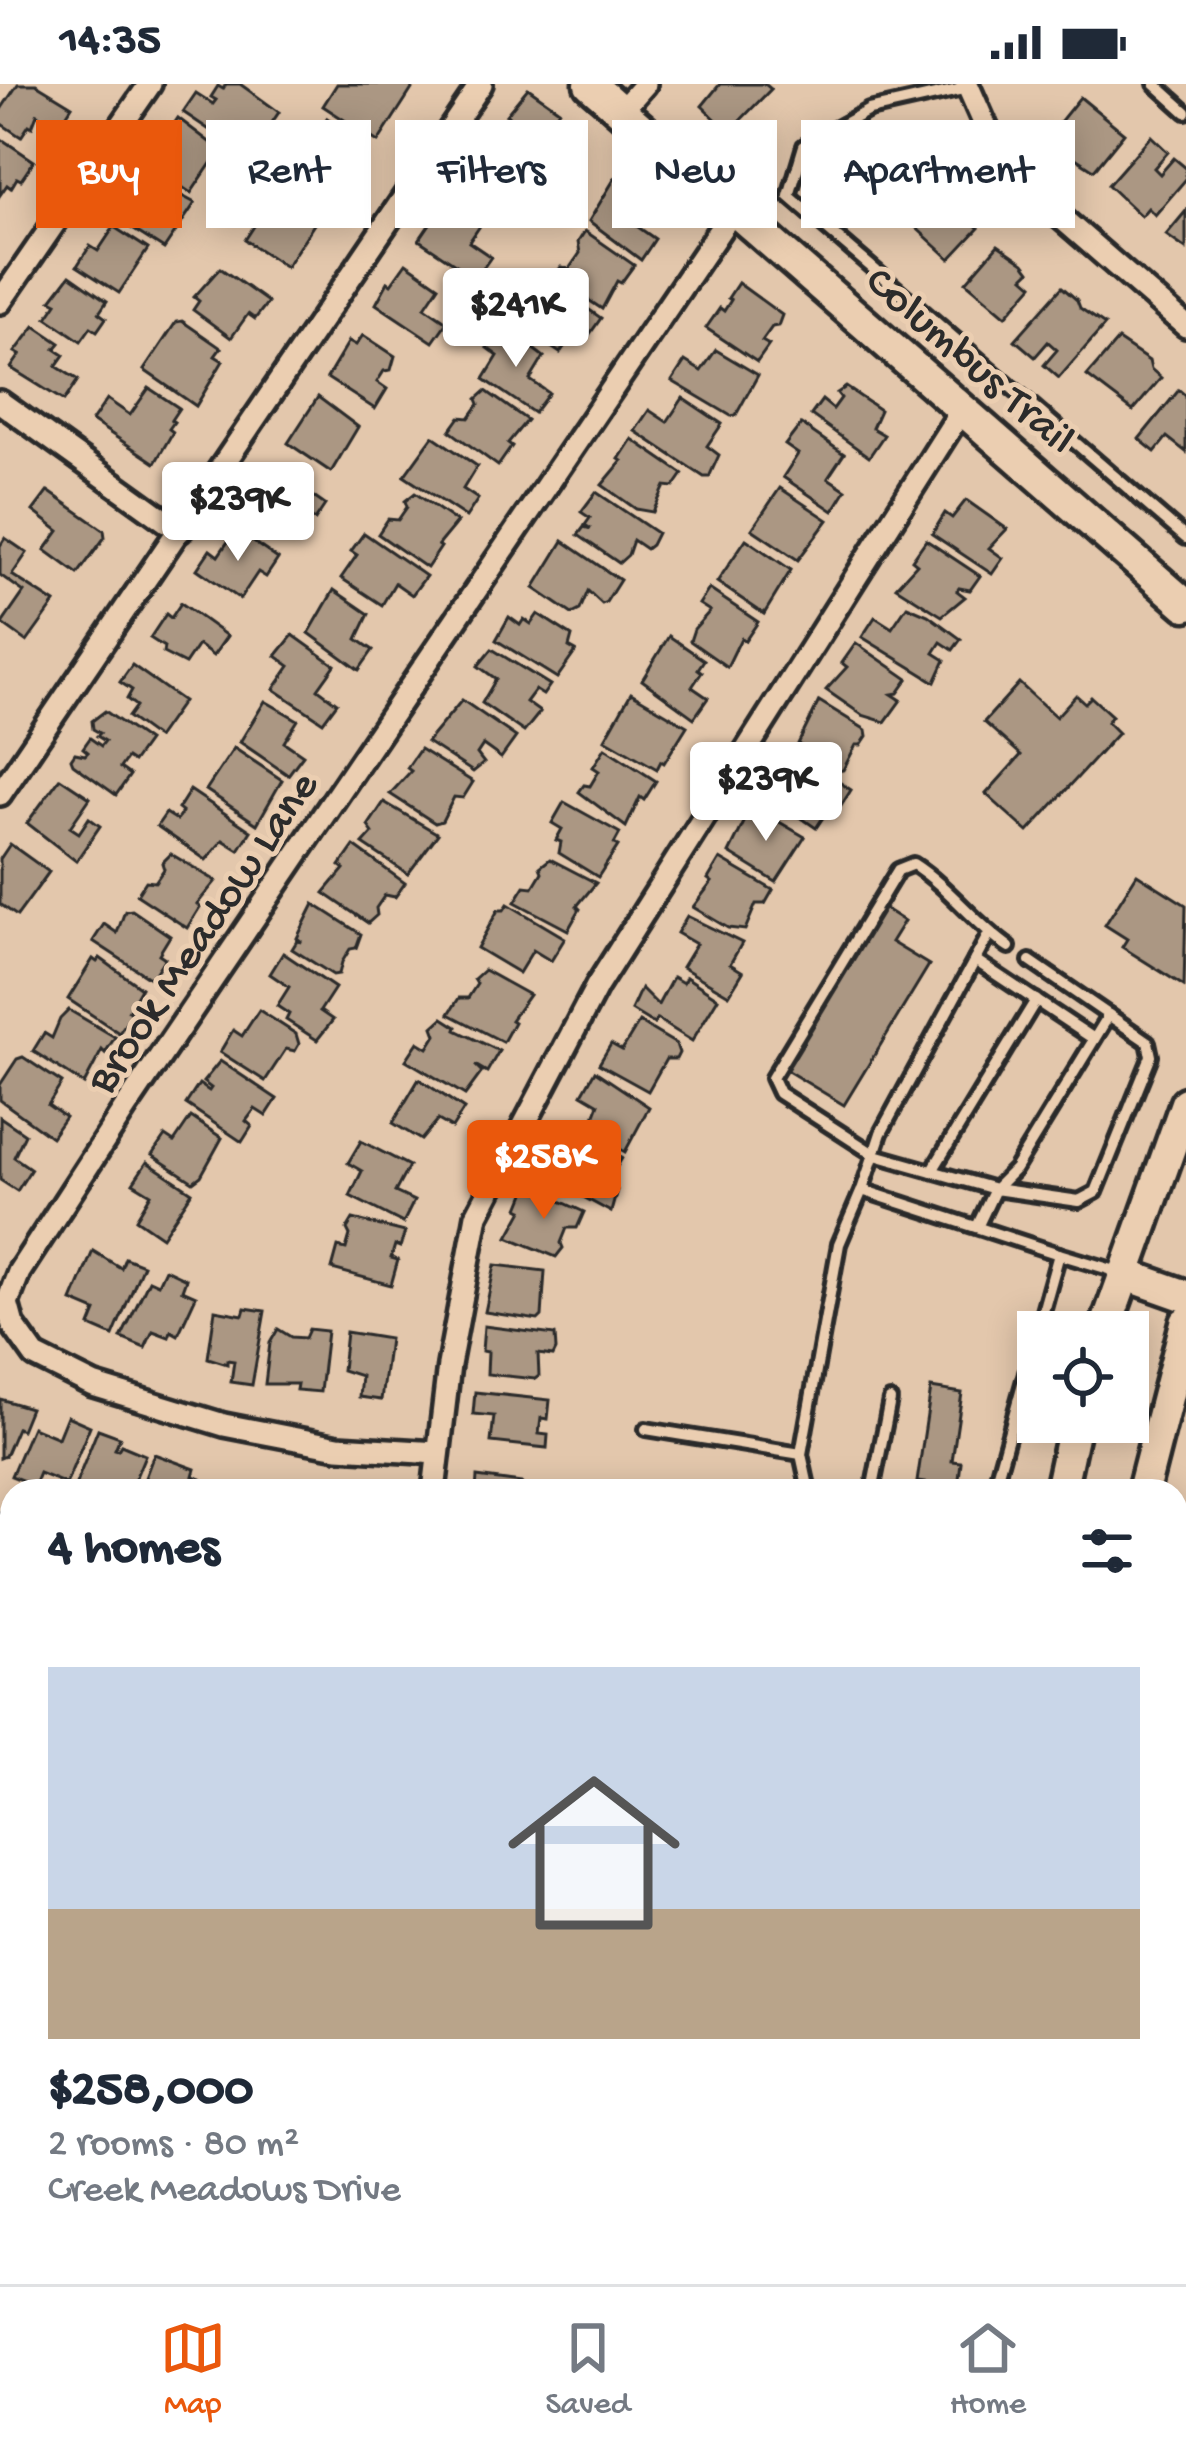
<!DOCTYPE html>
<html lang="en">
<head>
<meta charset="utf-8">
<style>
	body { margin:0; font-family:"Gochi Hand",sans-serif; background:#f6f6f7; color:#1f2937; height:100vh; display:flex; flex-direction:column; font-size:45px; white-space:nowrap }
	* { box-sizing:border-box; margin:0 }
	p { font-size:39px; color:#747a83 }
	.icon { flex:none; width:66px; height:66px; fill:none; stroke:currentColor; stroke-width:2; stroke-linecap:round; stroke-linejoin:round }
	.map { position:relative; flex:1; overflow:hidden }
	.side { position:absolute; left:0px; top:1395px; width:1188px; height:807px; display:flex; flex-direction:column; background:#fff; border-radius:36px 36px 0 0; box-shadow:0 6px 30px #0003 }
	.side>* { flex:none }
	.top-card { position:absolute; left:36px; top:36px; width:1116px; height:108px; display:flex; gap:24px }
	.controls { position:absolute; left:1017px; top:1227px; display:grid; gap:24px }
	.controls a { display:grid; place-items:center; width:132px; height:132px; border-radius:0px; background:#fff; box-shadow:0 6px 30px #0003; font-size:60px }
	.price { position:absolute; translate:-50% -102px; padding:0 27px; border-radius:12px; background:#fff; color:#222; font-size:39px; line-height:78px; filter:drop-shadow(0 3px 6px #0008) }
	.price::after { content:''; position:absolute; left:50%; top:72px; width:36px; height:27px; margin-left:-18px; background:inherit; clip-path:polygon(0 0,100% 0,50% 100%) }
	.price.selected { background:#ea580c; color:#fff }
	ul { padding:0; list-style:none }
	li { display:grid; align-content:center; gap:24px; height:636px; padding:0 48px }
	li+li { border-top:3px solid #e0e1e3 }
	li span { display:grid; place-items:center; height:372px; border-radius:0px; color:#555 }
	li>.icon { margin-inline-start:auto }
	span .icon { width:216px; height:216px; fill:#fffc; stroke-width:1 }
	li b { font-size:51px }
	h2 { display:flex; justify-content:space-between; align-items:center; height:144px; padding:0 48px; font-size:51px }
	.chip { padding:0 42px; border-radius:0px; background:#fff; box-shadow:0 6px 30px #0003; font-size:42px; line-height:108px }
	.chip.selected { background:#ea580c; color:#fff }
	.status { display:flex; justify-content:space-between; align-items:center; height:84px; padding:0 60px; background:#fff; direction:ltr }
	.status svg { height:33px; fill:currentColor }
	.tabs { display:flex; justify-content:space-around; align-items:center; height:168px; border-top:3px solid #e0e1e3; background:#fff; font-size:33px; color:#747a83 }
	.tabs a { display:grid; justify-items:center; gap:6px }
	.tabs .selected { color:#ea580c }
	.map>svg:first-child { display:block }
	.building { fill:#ab9783; stroke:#2b2b2b; stroke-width:3 }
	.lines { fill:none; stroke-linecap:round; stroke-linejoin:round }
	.lane-casing { stroke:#2b2b2b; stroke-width:20 }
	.street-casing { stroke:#2b2b2b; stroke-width:30 }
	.secondary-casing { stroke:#2b2b2b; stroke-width:39 }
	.lane { stroke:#ebceb1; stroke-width:10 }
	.street { stroke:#ebceb1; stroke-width:21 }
	.secondary { stroke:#ebceb1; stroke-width:30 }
	.labels { text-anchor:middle; stroke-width:10; stroke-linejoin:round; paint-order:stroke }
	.street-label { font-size:45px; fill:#2b2b2b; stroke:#ebceb1 }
</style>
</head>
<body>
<div class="status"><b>14:35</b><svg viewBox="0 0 49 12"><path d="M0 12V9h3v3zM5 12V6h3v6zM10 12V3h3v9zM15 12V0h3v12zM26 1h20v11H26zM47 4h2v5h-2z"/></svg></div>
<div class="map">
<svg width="1186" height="2200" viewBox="0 0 1186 2200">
	<rect width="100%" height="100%" fill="#e3c7ac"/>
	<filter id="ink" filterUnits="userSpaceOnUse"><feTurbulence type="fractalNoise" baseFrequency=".00833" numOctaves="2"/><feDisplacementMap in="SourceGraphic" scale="24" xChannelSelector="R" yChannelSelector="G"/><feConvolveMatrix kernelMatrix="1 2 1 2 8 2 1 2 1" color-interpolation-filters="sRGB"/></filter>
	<g filter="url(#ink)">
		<g class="building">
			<path d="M18,0H36L72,22L58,44L37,30L32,43L29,41L21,53L0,39V27Z"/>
			<path d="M226,0H240L279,28L267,46L260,41L242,68L183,28L196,9L213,20L216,16L211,13L218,2L223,5Z"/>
			<path d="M337,0H411L412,5L378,58L323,22Z"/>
			<path d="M720,0H765L771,5L729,48L702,22Z"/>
			<path d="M528,4L559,26L547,44L570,60L557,79L501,43L509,33L506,31Z"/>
			<path d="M1080,13L1124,49L1094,86L1060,64L1064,60L1051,49Z"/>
			<path d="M178,34L220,66L191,109L164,91L170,79L175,78L170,75L177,65L163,56Z"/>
			<path d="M327,34L359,56L341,83L353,92L341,110L298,81Z"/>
			<path d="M896,52L899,56L905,52L916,64L929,95L889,119L864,77L878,69L875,64Z"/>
			<path d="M1151,52L1168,68L1154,84L1160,90L1174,74L1186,84V95L1155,131L1148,124L1141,132L1108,101Z"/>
			<path d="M0,54L34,77L21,96L17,94L11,104L7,101L0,111Z"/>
			<path d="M483,65L527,95L501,133L470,111L481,94L483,87L473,80Z"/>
			<path d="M141,90L195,119L164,165L112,132L127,110L137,117L141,111L131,105Z"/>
			<path d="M615,94L650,119L638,143L655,155L641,176L589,137Z"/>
			<path d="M279,104L320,131L286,183L245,156Z"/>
			<path d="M938,107L963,124L959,128L979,144L950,175L910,138Z"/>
			<path d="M449,112L484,136L469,158L491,173L476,194L419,156Z"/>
			<path d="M1186,127V165L1166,151Z"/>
			<path d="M114,143L148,165L119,209L77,182L90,162L98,167Z"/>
			<path d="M585,147L634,181L621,199L617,197L602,225L566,201L557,188L561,183L569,185L580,169L578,158Z"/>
			<path d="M998,161L1024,179L1030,187L1024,193L1033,201L1006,232L966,198Z"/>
			<path d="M406,179L439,202L425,223L447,238L433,258L376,220L388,198L391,200Z"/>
			<path d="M220,184L268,218L255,235L248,230L231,254L193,226L199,217L194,213Z"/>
			<path d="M70,191L107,217L99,229L106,234L97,247L91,243L81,257L47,234L57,219L51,216Z"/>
			<path d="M738,199L782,231L778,242L772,243L762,257L769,261L757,278L706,244L720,224L724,227L731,216L728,214Z"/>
			<path d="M1062,203L1077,216L1080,224L1105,241L1059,294L1044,281L1057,266L1048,258L1035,273L1015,256Z"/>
			<path d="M561,206L601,234L587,254L575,247L560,269L526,246Z"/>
			<path d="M182,237L221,264L215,272L223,277L196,322L144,286L176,238Z"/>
			<path d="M35,242L60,259L55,265L64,271L56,282L78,296L64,317L11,284L20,271L15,268Z"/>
			<path d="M503,242L544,273L530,296L549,309L534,329L484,295L498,272L487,264Z"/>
			<path d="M363,251L395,272L391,286L384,287L377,298L387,305L375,325L327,294L349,257L356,261Z"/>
			<path d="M1118,256L1149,277L1151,285L1161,294L1133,327L1087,292Z"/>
			<path d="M716,266L758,291L736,331L731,332L672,297L685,277L701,287Z"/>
			<path d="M846,303L880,326L872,344L884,351L869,373L811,331L822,316L833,325L841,314L837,309Z"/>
			<path d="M149,304L179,324L171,336L174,338L169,345L173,348L155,379L92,337L107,315L130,331Z"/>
			<path d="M1179,306L1186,312V368L1167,353L1155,368L1139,355Z"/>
			<path d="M486,307L527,336L508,359L512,362L498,382L450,347L460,333L469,334L479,320L477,315Z"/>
			<path d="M318,313L358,343L331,388L288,359Z"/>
			<path d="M683,314L722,340L707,362L719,371L709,393H704L635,347L649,326L667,338Z"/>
			<path d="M801,340L844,370L828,394L846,406L833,427L783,393L798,370L785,361Z"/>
			<path d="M433,352L477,382L463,405L478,415L466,433L404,392Z"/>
			<path d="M632,355L683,390L674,403L665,402L653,428L636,425L602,401L622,377L619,375Z"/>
			<path d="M272,384L325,421L315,436L302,427L285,452L243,427Z"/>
			<path d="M780,404L828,436L798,476L752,445Z"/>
			<path d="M48,407L104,446L105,453L78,490L45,466L59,447L33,427Z"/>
			<path d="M596,408L657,449L651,461L646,465L633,456L628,471L619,479L578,451L584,443L591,445L585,441L590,434L581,428Z"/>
			<path d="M415,409L457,438L438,461L441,463L427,484L378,450L388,435L398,436L407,423L405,417Z"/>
			<path d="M966,416L1007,445L989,464L1003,474L992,490L932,450L945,429L952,434Z"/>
			<path d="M236,446L278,475L266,493L258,488L240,515L197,485L210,466L218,472Z"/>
			<path d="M364,449L426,492L412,511L395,499L382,521L341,494L357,471L351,467Z"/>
			<path d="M5,454L27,469L12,491L55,519L27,558L2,540L24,508L0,491V462Z"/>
			<path d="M746,455L791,486L764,530L717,498Z"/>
			<path d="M926,456L980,492L970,506L959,504L957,507L965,513L942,532L896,503L917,480L912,476Z"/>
			<path d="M563,457L620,496L606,518L602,520L588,507L580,526L572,530L534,504Z"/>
			<path d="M709,505L758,538L745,557L741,554L727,583L690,557L694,545L710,527L699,520Z"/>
			<path d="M334,506L369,530L357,555L373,566L359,586L309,549Z"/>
			<path d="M181,519L227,552L213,572L198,561L185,580L163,569L164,563L150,554L166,530L171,534Z"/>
			<path d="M907,522L928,531L961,555L953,566L941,558L934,569L945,576L935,598L862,553L875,533L892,544Z"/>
			<path d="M538,530L572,552L569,563L576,567L557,594L496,556L509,533L520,541L524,535L531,540Z"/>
			<path d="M293,551L335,581L318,605L337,619L323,638L274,605L290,582L276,572Z"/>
			<path d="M669,552L704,576L698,585L702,588L692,603L708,614L694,634L642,596Z"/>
			<path d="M856,559L908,595L898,609L892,610L901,616L885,638L862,631L826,606L847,583L842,579Z"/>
			<path d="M492,565L550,601L543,611L535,606L526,618L540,628L524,648L482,619L496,595L478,582Z"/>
			<path d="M132,581L183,617L157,654L128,633L136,622L127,615L132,606L120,598Z"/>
			<path d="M1019,599L1056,633L1076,611L1085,619L1091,613L1112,632L1107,638L1118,649L1028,748L986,710L1021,671L984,638Z"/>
			<path d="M631,609L687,642L664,679L661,677L657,685L605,655Z"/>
			<path d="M462,616L516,653L501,674L483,661L477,670L484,679L473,688L427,658Z"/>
			<path d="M265,617L298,636L284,658L303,671L288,691L240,658Z"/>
			<path d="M819,617L866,646L867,652L861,661H856L843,686L838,687L798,660Z"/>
			<path d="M105,627L148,657L133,678L127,674L120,684L130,691L116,711L73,680L71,675L75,669L85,671L88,668L83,664L90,654L101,662L105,657L97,652L100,649L93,645L92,637Z"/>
			<path d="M234,664L282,696L257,740L206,706Z"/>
			<path d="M605,664L656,697L644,716L640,713L626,743L579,708L584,701L590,702L599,687L593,683Z"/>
			<path d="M788,664L851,706L839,725L832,720L816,744L777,717L792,695L775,683Z"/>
			<path d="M420,665L473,698L463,714L454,713L442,737L435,739L390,710L411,687L407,684Z"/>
			<path d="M60,694L90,714L70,743L79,749L89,734L100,742L76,777L27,739Z"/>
			<path d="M190,706L251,747L239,766L223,756L206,776L157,742L166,729L177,736L182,728L178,725Z"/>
			<path d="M384,718L438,750L408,790L363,760L373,749L368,742Z"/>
			<path d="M564,718L620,749L614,760L618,762L598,793L559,769L561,758L556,756L562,745L552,739Z"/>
			<path d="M752,722L805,753L776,798L729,769Z"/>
			<path d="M10,760L49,788L17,832L0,820V775Z"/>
			<path d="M354,762L405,799L395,813L385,811L376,824L377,831L368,839L324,809L344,785L340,782Z"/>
			<path d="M171,770L216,797L197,820L200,823L187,844L137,811L146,797L155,798L164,785L162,779Z"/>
			<path d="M550,775L596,799L577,822L580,825L568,846L515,818L525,802L533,803L542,788L540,783Z"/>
			<path d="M720,775L773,806L765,820H756L745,846L728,844L693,823L712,798L708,795Z"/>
			<path d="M1137,790L1186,821L1184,902L1122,863L1127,855L1105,841Z"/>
			<path d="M314,820L361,850L356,864L350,865L342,878L339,890L333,891L292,865L297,857L302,858L297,854Z"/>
			<path d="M508,820L565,854L551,877L533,866L519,889L477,864L498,826H504Z"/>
			<path d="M879,821L904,837L891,858L929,881L844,1021L781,983Z"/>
			<path d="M132,826L170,852L159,870L165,874L151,895L93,857L104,840L117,849L125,827Z"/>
			<path d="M687,832L742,859L730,880L743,888L729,911L682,883L696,860L677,849Z"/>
			<path d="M283,869L335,904L320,927L333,936L317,956L286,936L289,930L277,922L289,903L270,890Z"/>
			<path d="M100,874L141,904L128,927L132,930L119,949L68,915L93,875L97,878Z"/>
			<path d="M484,886L529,911L511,936L514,938L503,958L449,930L459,914H468L477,900L474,895Z"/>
			<path d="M673,893L683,899L686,893L718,914L692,957L657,935L654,940L631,926L641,904L658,921Z"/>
			<path d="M69,926L115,953L105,969L102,966L84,1000L33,967L44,949L52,954L60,935Z"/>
			<path d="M259,926L296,950L299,960L295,967L286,965L265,997L220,968L233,946L242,952Z"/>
			<path d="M443,934L457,943L456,946L499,967L487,988L475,981L482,988L465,1011L406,976L418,958L428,964L436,951L433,943Z"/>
			<path d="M639,938L676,960L679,969L676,975H666L648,1007L599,980L611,960L622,966Z"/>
			<path d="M23,973L62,999L48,1021L65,1033L51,1053L0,1016V1001L17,975Z"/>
			<path d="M220,977L277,1015L266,1032L255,1025L246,1037L252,1042L242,1058L186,1020L199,1000L209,1007L211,1004L203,998Z"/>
			<path d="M595,987L649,1023L625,1068L589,1046L599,1020L582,1010Z"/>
			<path d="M419,995L464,1025L452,1044L438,1036L421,1056L393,1039Z"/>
			<path d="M0,1033L25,1050L14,1073L31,1085L17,1107L0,1096Z"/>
			<path d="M191,1033L222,1054L201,1092L193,1098L152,1071L165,1052L174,1058Z"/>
			<path d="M580,1051L622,1074L607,1100L617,1106L611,1128L537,1088L549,1067L565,1076Z"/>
			<path d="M361,1057L409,1082L395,1108L414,1117L403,1139L350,1112L362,1087L348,1079Z"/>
			<path d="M147,1078L192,1108L162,1153L136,1135L151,1110L133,1099Z"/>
			<path d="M528,1102L584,1128L577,1144H567L561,1159L563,1164L556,1173L508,1153L523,1126L519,1124Z"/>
			<path d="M353,1135L405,1148L400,1163L395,1161L391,1174L398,1176L391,1201L332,1185L338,1163L346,1165L350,1151L347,1145Z"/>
			<path d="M93,1167L121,1184L125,1174L143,1181L113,1252L90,1242L96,1227L72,1217Z"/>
			<path d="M495,1181L545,1187L542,1232L538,1236L485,1228Z"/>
			<path d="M165,1185L186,1195L182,1206L196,1212L178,1251L171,1247L169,1253L153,1247L145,1264L121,1254L149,1196L158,1200Z"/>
			<path d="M245,1224L265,1227L252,1301L231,1298L234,1277L227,1276V1280L208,1274L215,1226L243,1231Z"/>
			<path d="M484,1242L555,1251L556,1266L553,1272L538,1270L539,1292L535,1295L487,1290L488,1268L482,1267Z"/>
			<path d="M278,1245L291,1253L305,1254L309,1245L327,1247L320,1308L296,1306L297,1300H265L270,1259Z"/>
			<path d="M346,1248L389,1255L381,1316L359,1313L361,1292L342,1286Z"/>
			<path d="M931,1304L962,1309L952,1377L961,1378L958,1403L917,1398Z"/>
			<path d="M475,1308L550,1316L548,1335L541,1334L539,1350L548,1351L547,1364L491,1358L494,1332L473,1330Z"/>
			<path d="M0,1315L30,1324L21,1346L17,1344L5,1372L0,1374Z"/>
			<path d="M67,1332L90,1342L66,1400L39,1389L34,1401L11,1392L32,1343L58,1354Z"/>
			<path d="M98,1345L120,1353L115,1365L118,1366L121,1361L145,1371L130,1407H73Z"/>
			<path d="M154,1370L195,1385L193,1392L201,1395L197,1407H140Z"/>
			<path d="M477,1393L521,1399L528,1407H476Z"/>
			<path d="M0,1600L12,1605V1671L10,1665L0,1661Z"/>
			<path d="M0,1839L12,1848V1912L0,1904Z"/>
			<path d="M1176,2019L1186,2021L1184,2069L1176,2068Z"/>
			<path d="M1176,2153L1186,2155V2200H1084L1086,2190H1176Z"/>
			<path d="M138,2190H192L191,2200H137Z"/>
		</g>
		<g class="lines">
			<g class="lane-casing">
				<g id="lane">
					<path d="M1155,0L1186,28"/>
					<path d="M967,4L869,26L804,62L789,112L1186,454"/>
					<path d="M989,850L881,1049L862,1106L1059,1170"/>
					<path d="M1009,863C974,839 949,803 913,780L898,786L772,994L779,1009L875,1071L995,1105L1015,1085L1109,931"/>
					<path d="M975,876L1094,955"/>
					<path d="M932,1087L1036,916"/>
					<path d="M977,1143L995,1105L1079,1117L1096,1108L1151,972L1148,958L1030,877"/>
					<path d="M646,1345L801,1370"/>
					<path d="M809,1407L801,1370L839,1160L862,1106"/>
					<path d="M872,1407L890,1316"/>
					<path d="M993,1407L1059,1170L1119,1188"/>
					<path d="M1176,1456L1186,1458"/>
					<path d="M1176,1929L1186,1930"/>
					<path d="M1176,1992L1186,1993"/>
					<path d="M1176,2118L1186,2119"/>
					<path d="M335,2190L341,2200"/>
					<path d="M498,2190L521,2200"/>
					<path d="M893,2200L895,2190"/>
				</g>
			</g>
			<g class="street-casing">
				<g id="street">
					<path d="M967,0L1004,84L1186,242"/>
					<path d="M621,27L645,0"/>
					<path d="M0,218L150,0"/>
					<path d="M0,318L180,447"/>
					<path d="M0,710L481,0"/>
					<path d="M438,1369L338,1363L224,1341L93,1301L35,1272L13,1241L7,1219L19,1188L126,1023L734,125"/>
					<path d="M434,1407L449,1281L477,1131L597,902L963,324"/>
					<path d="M0,1704L12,1709"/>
					<path d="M0,1757L12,1739"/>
				</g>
			</g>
			<g class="secondary-casing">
				<g id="secondary">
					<path d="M590,0L1186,521"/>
					<path d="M1124,1190L1186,1212"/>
					<path d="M1104,1248L1186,1019"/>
					<path d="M1060,1407L1075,1338"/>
					<path d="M1143,1407L1186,1239"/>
					<path d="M0,1446L12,1451"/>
					<path d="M0,1525L12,1530"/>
					<path d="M1176,1737L1186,1741"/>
					<path d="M1176,1829L1186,1831"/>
					<path d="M959,2200L960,2190"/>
					<path d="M1035,2200L1036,2190"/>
				</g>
			</g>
			<use href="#lane" class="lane"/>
			<use href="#street" class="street"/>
			<use href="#secondary" class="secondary"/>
		</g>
	</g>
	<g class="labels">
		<g class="street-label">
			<text transform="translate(973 273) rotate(41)" y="16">Columbus Trail</text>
			<text transform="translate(199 846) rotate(-56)" y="16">Brook Meadow Lane</text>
		</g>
	</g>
</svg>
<div class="controls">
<a><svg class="icon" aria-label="locate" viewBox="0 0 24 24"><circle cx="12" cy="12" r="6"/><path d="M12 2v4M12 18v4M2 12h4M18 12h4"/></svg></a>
</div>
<b class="price" style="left:516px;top:286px">$241K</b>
<b class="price" style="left:238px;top:480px">$239K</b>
<b class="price" style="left:766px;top:760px">$239K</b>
<b class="price selected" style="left:544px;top:1138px">$258K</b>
<div class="top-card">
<a class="chip selected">Buy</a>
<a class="chip">Rent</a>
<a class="chip">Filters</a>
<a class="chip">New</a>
<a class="chip">Apartment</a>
</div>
<section class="side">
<h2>4 homes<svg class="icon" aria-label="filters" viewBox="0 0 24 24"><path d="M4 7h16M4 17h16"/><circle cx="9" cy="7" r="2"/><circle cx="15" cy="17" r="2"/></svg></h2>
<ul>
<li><span style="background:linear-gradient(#c9d6e8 65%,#b9a48a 0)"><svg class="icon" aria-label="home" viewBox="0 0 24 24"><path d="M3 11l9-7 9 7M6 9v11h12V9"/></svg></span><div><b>$258,000</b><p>2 rooms · 80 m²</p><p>Creek Meadows Drive</p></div></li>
</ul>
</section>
</div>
<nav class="tabs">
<a class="selected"><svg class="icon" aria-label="map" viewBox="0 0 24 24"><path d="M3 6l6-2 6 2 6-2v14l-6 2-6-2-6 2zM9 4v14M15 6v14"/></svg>Map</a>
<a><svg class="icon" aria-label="saved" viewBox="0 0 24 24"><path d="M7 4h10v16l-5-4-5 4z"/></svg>Saved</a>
<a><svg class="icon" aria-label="home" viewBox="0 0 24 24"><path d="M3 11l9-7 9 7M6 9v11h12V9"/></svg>Home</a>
</nav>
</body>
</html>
